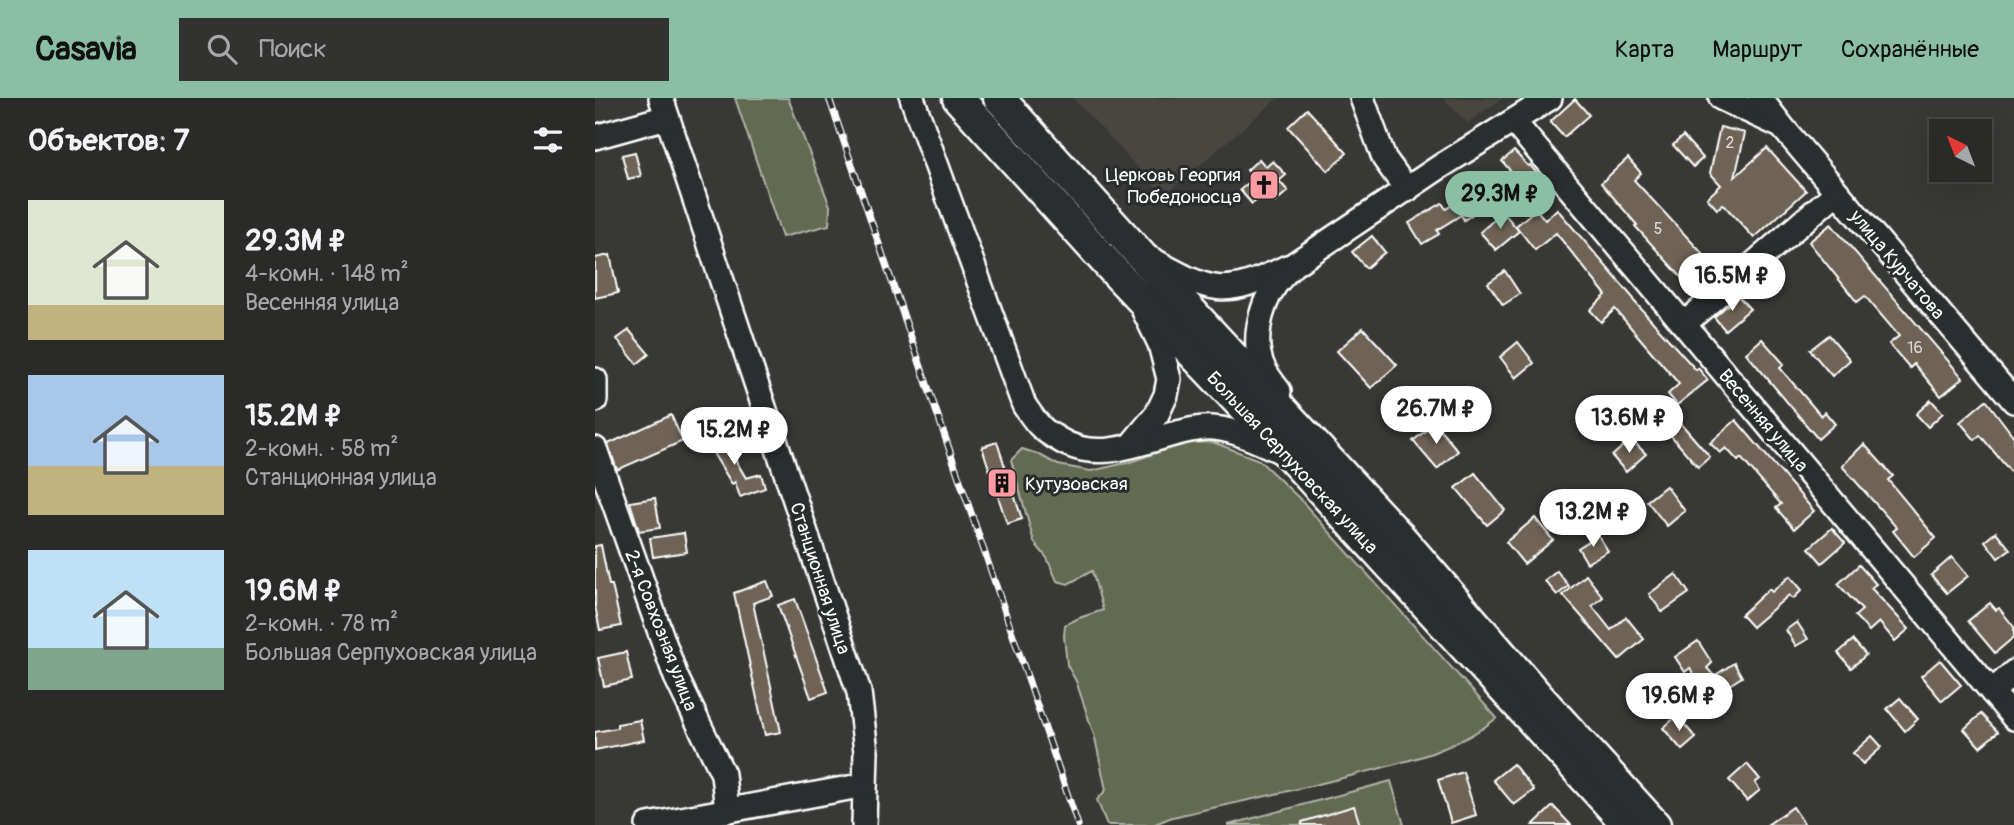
<!DOCTYPE html>
<html lang="ru">
<head>
<meta charset="utf-8">
<style>
	body { margin:0; font-family:Pangolin,sans-serif; background:#323230; color:#f1f3f6; height:100vh; display:flex; flex-direction:column; font-size:26px; white-space:nowrap }
	* { box-sizing:border-box; margin:0 }
	p { font-size:23px; color:#a5a7a8 }
	.icon { flex:none; width:38px; height:38px; fill:none; stroke:currentColor; stroke-width:2; stroke-linecap:round; stroke-linejoin:round }
	.map { position:relative; flex:1; overflow:hidden }
	.sheet { display:flex; flex-direction:column; background:#2a2a28; width:595px }
	.sheet>* { flex:none }
	.needle { width:46px; rotate:318deg }
	.controls { position:absolute; left:1334px; top:21px; display:grid; gap:14px }
	.controls a { display:grid; place-items:center; width:63px; height:63px; border-radius:0px; background:#2a2a28; box-shadow:0 7px 28px #0002,0 0 0 2px #464645; font-size:35px }
	.price { position:absolute; translate:-50% -60px; padding:0 16px; border-radius:24px; background:#fff; color:#222; font-size:23px; line-height:46px; filter:drop-shadow(0 2px 4px #0008) }
	.price::after { content:''; position:absolute; left:50%; top:42px; width:21px; height:16px; margin-left:-10px; background:inherit; clip-path:polygon(0 0,100% 0,50% 100%) }
	.price.current { background:#8abfa5; color:#111 }
	ul { padding:0; list-style:none }
	li { display:flex; align-items:center; gap:21px; height:175px; padding:0 28px }
	li span { display:grid; place-items:center; flex:none; width:196px; height:140px; border-radius:0px; color:#555 }
	li>.icon { margin-inline-start:auto }
	span .icon { width:84px; height:84px; fill:#fffc; stroke-width:1 }
	li b { font-size:30px }
	h2 { display:flex; justify-content:space-between; align-items:center; height:84px; padding:0 28px; font-size:30px }
	header { display:flex; align-items:center; gap:42px; box-sizing:border-box; height:98px; padding:0 35px; background:#8abfa5; color:#111 }
	header strong { font-size:33px }
	nav { display:flex; gap:38px; margin-inline-start:auto; font-size:24px }
	.search { width:490px; height:63px; background:#323230; display:flex; align-items:center; gap:18px; box-sizing:border-box; padding:0 24px; border-radius:0px; color:#a5a7a8; font-size:26px }
	main { display:flex; flex:1; min-height:0 }
	.map>svg:first-child { display:block }
	.built { fill:#48453f }
	.green { fill:#636b51; stroke:#b1b5a8; stroke-width:2 }
	.building { fill:#6e6354; stroke:#fff; stroke-width:2 }
	.lines { fill:none; stroke-linecap:round; stroke-linejoin:round }
	.minor-casing { stroke:#fff; stroke-width:28 }
	.major-casing { stroke:#fff; stroke-width:35 }
	.minor { stroke:#2a2d2e; stroke-width:23 }
	.major { stroke:#2a2d2e; stroke-width:30 }
	.rail-casing { stroke:#fff; stroke-width:7 }
	.rail { stroke:#2a2d2e; stroke-width:4.5; stroke-dasharray:13; stroke-linecap:butt }
	.labels { text-anchor:middle; stroke-width:6; stroke-linejoin:round; paint-order:stroke }
	.number-label { font-size:16px; fill:#dbd8d4 }
	.poi-label { font-size:19px; fill:#fff; stroke:#2a2d2e; text-anchor:end }
	.street-label { font-size:19px; fill:#fff; stroke:#2a2d2e }
</style>
</head>
<body>
<header>
<strong>Casavia</strong>
<div class="search"><svg class="icon" aria-label="search" viewBox="0 0 24 24"><circle cx="10" cy="10" r="6"/><path d="M15 15l6 6"/></svg>Поиск</div>
<nav><a>Карта</a><a>Маршрут</a><a>Сохранённые</a></nav>
</header>
<main>
<section class="sheet">
<h2>Объектов: 7<svg class="icon" aria-label="filters" viewBox="0 0 24 24"><path d="M4 7h16M4 17h16"/><circle cx="9" cy="7" r="2"/><circle cx="15" cy="17" r="2"/></svg></h2>
<ul>
<li><span style="background:linear-gradient(#dfe7d0 75%,#c2b280 0)"><svg class="icon" aria-label="home" viewBox="0 0 24 24"><path d="M3 11l9-7 9 7M6 9v11h12V9"/></svg></span><div><b>29.3M ₽</b><p>4-комн. · 148 m²</p><p>Весенняя улица</p></div></li>
<li><span style="background:linear-gradient(#a9c7e8 65%,#c2b280 0)"><svg class="icon" aria-label="home" viewBox="0 0 24 24"><path d="M3 11l9-7 9 7M6 9v11h12V9"/></svg></span><div><b>15.2M ₽</b><p>2-комн. · 58 m²</p><p>Станционная улица</p></div></li>
<li><span style="background:linear-gradient(#bfe0f5 70%,#7fa58c 0)"><svg class="icon" aria-label="home" viewBox="0 0 24 24"><path d="M3 11l9-7 9 7M6 9v11h12V9"/></svg></span><div><b>19.6M ₽</b><p>2-комн. · 78 m²</p><p>Большая Серпуховская улица</p></div></li>
</ul>
</section>
<div class="map">
<svg width="1419" height="727" viewBox="0 0 1419 727">
	<rect width="100%" height="100%" fill="#383836"/>
	<filter id="ink" filterUnits="userSpaceOnUse"><feTurbulence type="fractalNoise" baseFrequency=".0143" numOctaves="2"/><feDisplacementMap in="SourceGraphic" scale="14" xChannelSelector="R" yChannelSelector="G"/><feConvolveMatrix kernelMatrix="1 2 1 2 8 2 1 2 1" color-interpolation-filters="sRGB"/></filter>
	<g filter="url(#ink)">
		<g class="built">
			<path d="M478,0H683L569,98Z"/>
			<path d="M848,0H908L872,25Z"/>
		</g>
		<g class="green">
			<path d="M140,0H193L235,108L234,127L187,139Z"/>
			<path d="M618,344L664,362L704,400L902,620C860,653 810,664 759,677C699,693 638,705 577,719L558,727H512L502,702L511,692L500,640L481,583L472,567L469,538L470,527L484,520L508,512L497,473L473,486L462,483L452,460L439,444L416,362L427,351L443,356L463,367L496,373L535,364L590,345Z"/>
			<path d="M796,683L809,727H633Z"/>
		</g>
		<g class="building">
			<path d="M980,1L994,17L969,39L955,24Z"/>
			<path d="M712,11L752,55L733,73L693,29Z"/>
			<path d="M1125,29L1150,35L1140,79L1172,50L1211,93L1159,140L1128,106L1122,111L1112,100L1126,87L1115,75Z"/>
			<path d="M1088,38L1108,60L1098,69L1078,47Z"/>
			<path d="M919,53L933,68L935,67L949,84L935,96L907,63Z"/>
			<path d="M40,54L46,78L33,81L27,57Z"/>
			<path d="M1033,60L1046,75L1039,82L1120,169L1096,190L1040,128L1042,127L1006,85Z"/>
			<path d="M664,61L671,69L678,63L691,77L684,83L693,93L680,104L671,94L657,106L645,92L659,80L652,72Z"/>
			<path d="M870,98L881,114L869,122L866,117L842,132L844,136L827,146L814,125L847,105L851,111Z"/>
			<path d="M941,111L950,122L962,111L1039,201L1038,202L1101,272L1103,270L1113,282L1082,307L1073,296L1084,286L1020,211L1006,224L995,212L1011,197L961,135L940,152L921,128Z"/>
			<path d="M908,114L924,133L901,152L885,134Z"/>
			<path d="M1236,126L1368,280L1346,298L1319,266L1315,270L1294,246L1304,238L1270,198L1262,204L1214,144Z"/>
			<path d="M777,138L790,154L771,170L757,154Z"/>
			<path d="M15,157L23,195L0,200V160Z"/>
			<path d="M910,173L925,196L908,207L893,185Z"/>
			<path d="M1143,198L1155,211L1130,232L1119,219Z"/>
			<path d="M768,230L802,267L776,290L742,253Z"/>
			<path d="M34,232L54,256L42,266L22,241Z"/>
			<path d="M1234,237L1255,262L1237,278L1215,252Z"/>
			<path d="M1167,241L1189,266L1185,270L1226,318L1230,314L1240,326L1223,341L1151,255Z"/>
			<path d="M923,244L939,265L921,280L905,259Z"/>
			<path d="M1336,302L1348,315L1333,329L1321,316Z"/>
			<path d="M1391,302L1419,339V378L1385,337L1380,342L1365,324Z"/>
			<path d="M1076,314L1115,359L1103,369L1065,325Z"/>
			<path d="M76,317L88,343L22,372L13,346Z"/>
			<path d="M1141,322L1219,413L1199,431L1181,410L1186,406L1146,360L1143,363L1131,350L1125,355L1115,345Z"/>
			<path d="M840,325L863,353L842,371L818,343Z"/>
			<path d="M124,334L151,380L166,376L170,390L145,399L140,384L137,386L110,342Z"/>
			<path d="M1036,341L1051,356L1031,374L1017,358Z"/>
			<path d="M402,344L427,421L412,426L387,349Z"/>
			<path d="M1269,346L1298,378L1293,382L1341,440L1319,459L1298,433L1302,430L1247,368Z"/>
			<path d="M880,375L910,412L892,427L861,390Z"/>
			<path d="M1071,388L1090,413L1072,428L1052,403Z"/>
			<path d="M60,400L65,430L44,433L35,404Z"/>
			<path d="M940,420L958,442L929,466L911,444Z"/>
			<path d="M1237,430L1250,445L1227,465L1214,450Z"/>
			<path d="M1401,434L1415,451L1403,460L1390,443Z"/>
			<path d="M89,435L92,454L58,459L55,440Z"/>
			<path d="M1003,437L1013,453L992,465L983,450Z"/>
			<path d="M6,447L14,487H17L26,528L5,532L0,508V448Z"/>
			<path d="M1357,459L1373,478L1352,495L1336,477Z"/>
			<path d="M1264,467L1281,486L1276,490L1314,531L1300,543L1284,524L1274,533L1260,518L1267,512L1243,486Z"/>
			<path d="M962,473L974,488L962,497L950,483Z"/>
			<path d="M1081,476L1094,495L1067,514L1054,496Z"/>
			<path d="M991,477L1008,499L997,508L1016,532L1031,519L1049,541L1024,562L968,497Z"/>
			<path d="M1195,478L1207,492L1198,501L1194,497L1157,529L1146,517L1174,491L1177,494Z"/>
			<path d="M172,483L178,498L158,505L186,634L170,637L139,495Z"/>
			<path d="M200,501L233,594L216,600L183,507Z"/>
			<path d="M1395,505L1401,512L1404,510L1419,529V539L1400,555L1373,523Z"/>
			<path d="M1202,524L1213,541L1201,548L1191,532Z"/>
			<path d="M1258,542L1271,557L1256,570L1243,555Z"/>
			<path d="M1103,543L1117,565L1112,570L1119,578L1139,565L1147,579L1113,600L1095,570L1090,574L1080,559Z"/>
			<path d="M31,554L37,582L9,588L3,560Z"/>
			<path d="M1345,562L1366,587L1347,603L1326,578Z"/>
			<path d="M1305,600L1323,621L1310,633L1292,611Z"/>
			<path d="M1386,616L1403,634L1385,649L1369,631Z"/>
			<path d="M1082,618L1101,640L1087,652L1068,630Z"/>
			<path d="M45,622L49,642L0,652V634L22,630V626Z"/>
			<path d="M1277,638L1287,649L1268,666L1258,655Z"/>
			<path d="M918,666L939,692L919,707L898,682Z"/>
			<path d="M1152,666L1165,681L1160,685L1165,692L1152,703L1134,682Z"/>
			<path d="M868,674L881,717L856,725L843,682Z"/>
			<path d="M759,708L765,727H707V724Z"/>
			<path d="M958,708L976,727H938Z"/>
			<path d="M1198,709L1210,727H1172Z"/>
		</g>
		<g class="lines">
			<g class="minor-casing">
				<g id="minor">
					<path d="M66,0L264,594L271,654L269,727"/>
					<path d="M317,0L429,307C434,314 439,322 445,328C450,334 457,337 463,341C510,371 560,334 609,330C634,328 664,344 687,354"/>
					<path d="M767,0L789,60L812,92"/>
					<path d="M1126,0L1184,27"/>
					<path d="M1165,0L1189,31L1419,303"/>
					<path d="M919,24L1419,620"/>
					<path d="M0,39L72,19"/>
					<path d="M556,161C616,194 627,201 692,169"/>
					<path d="M1089,226L1242,94"/>
					<path d="M0,282V302"/>
					<path d="M684,293C679,286 673,279 669,271C656,246 665,209 680,187C685,180 692,173 698,167L846,68L955,0"/>
					<path d="M536,347L562,316L571,297L574,281L565,246L549,213"/>
					<path d="M0,351L81,579L128,676L132,713"/>
					<path d="M1397,594L1419,574"/>
					<path d="M53,727L270,687"/>
				</g>
			</g>
			<g class="major-casing">
				<g id="major">
					<path d="M363,0L521,175L695,358L1033,727"/>
					<path d="M404,0L605,223L805,439L942,597L1060,727"/>
				</g>
			</g>
			<use href="#minor" class="minor"/>
			<use href="#major" class="major"/>
			<g class="rail-casing">
				<path id="rail" d="M234,0L483,727"/>
			</g>
			<use href="#rail" class="rail"/>
		</g>
	</g>
	<defs>
		<g id="church-square" transform="scale(1.575)"><rect x="-9" y="-9" width="18" height="18" rx="4" fill="#ff9aa2" stroke="#2a2d2e"/><path d="M-1.2-6h2.4v3.5h3.3v2.4h-3.3V6h-2.4V-.1h-3.3v-2.4h3.3Z" fill="#111"/></g>
		<g id="building-square" transform="scale(1.575)"><rect x="-9" y="-9" width="18" height="18" rx="4" fill="#ff9aa2" stroke="#2a2d2e"/><path d="M-4-6H4V6H1V3H-1V6H-4ZM-2.5-4.3h1.7v1.8h-1.7ZM.8-4.3h1.7v1.8H.8ZM-2.5-1h1.7V.8h-1.7ZM.8-1h1.7V.8H.8Z" fill="#111"/></g>
	</defs>
	<g fill-rule="evenodd">
		<use href="#church-square" x="669" y="87"/>
		<use href="#building-square" x="407" y="385"/>
	</g>
	<g class="labels">
		<g class="number-label">
			<text x="1135" y="50">2</text>
			<text x="1063" y="136">5</text>
			<text x="1320" y="255">16</text>
		</g>
		<g class="poi-label">
			<text x="646" y="83">Церковь Георгия<tspan x="646" dy="22">Победоносца</tspan></text>
			<text x="430" y="392" text-anchor="start">Кутузовская</text>
		</g>
		<g class="street-label">
			<text transform="translate(1303 166) rotate(50)" y="7">улица Курчатова</text>
			<text transform="translate(1169 322) rotate(50)" y="7">Весенняя улица</text>
			<text transform="translate(698 364) rotate(47)" y="7">Большая Серпуховская улица</text>
			<text transform="translate(226 480) rotate(72)" y="7">Станционная улица</text>
			<text transform="translate(67 532) rotate(69)" y="7">2-я Совхозная улица</text>
		</g>
	</g>
</svg>
<div class="controls">
<a><svg class="needle" viewBox="-14 -14 28 28"><path d="M0-13l5 13h-10z" fill="#e53935"/><path d="M0 13l5-13h-10z" fill="#a5a7a8"/></svg></a>
</div>
<b class="price current" style="left:905px;top:133px">29.3M ₽</b>
<b class="price" style="left:1137px;top:215px">16.5M ₽</b>
<b class="price" style="left:841px;top:348px">26.7M ₽</b>
<b class="price" style="left:1034px;top:357px">13.6M ₽</b>
<b class="price" style="left:139px;top:369px">15.2M ₽</b>
<b class="price" style="left:998px;top:451px">13.2M ₽</b>
<b class="price" style="left:1084px;top:635px">19.6M ₽</b>
</div>
</main>
</body>
</html>
